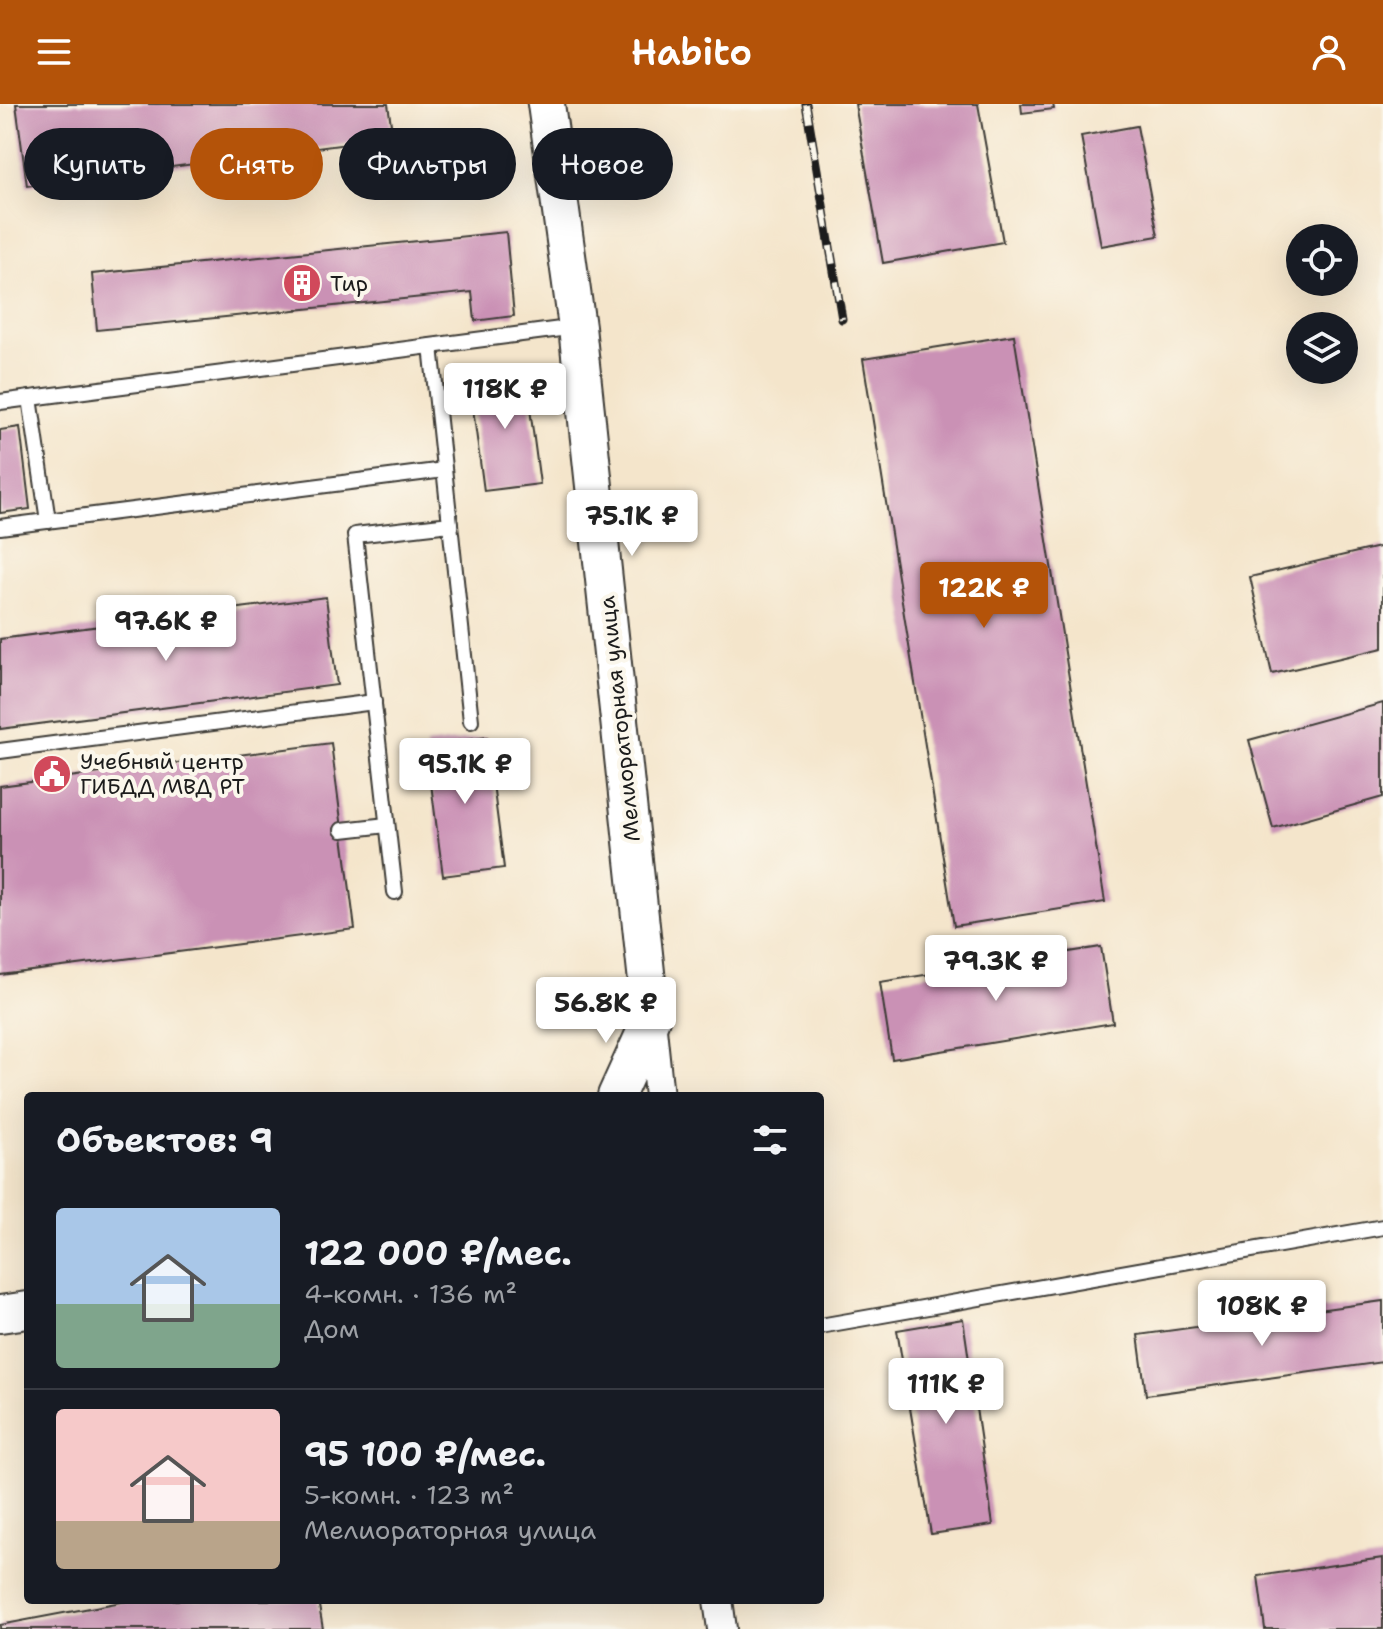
<!DOCTYPE html>
<html lang="ru">
<head>
<meta charset="utf-8">
<style>
	body { margin:0; font-family:"Shantell Sans",sans-serif; background:#242831; color:#f1f3f6; height:100vh; display:flex; flex-direction:column; font-size:30px; white-space:nowrap }
	* { box-sizing:border-box; margin:0 }
	p { font-size:26px; color:#9ea1a6 }
	.icon { flex:none; width:44px; height:44px; fill:none; stroke:currentColor; stroke-width:2; stroke-linecap:round; stroke-linejoin:round }
	.map { position:relative; flex:1; overflow:hidden }
	.details { position:absolute; left:24px; top:988px; width:800px; height:512px; display:flex; flex-direction:column; background:#171b24; border-radius:8px; box-shadow:0 8px 32px #0002 }
	.details>* { flex:none }
	.guide { position:absolute; left:24px; top:24px; width:800px; height:72px; display:flex; gap:16px }
	.fabs { position:absolute; left:1286px; top:120px; display:grid; gap:16px }
	.fabs a { display:grid; place-items:center; width:72px; height:72px; border-radius:50%; background:#171b24; box-shadow:0 8px 32px #0002; font-size:40px }
	.price { position:absolute; translate:-50% -68px; padding:0 18px; border-radius:8px; background:#fff; color:#222; font-size:26px; line-height:52px; filter:drop-shadow(0 2px 4px #0008) }
	.price::after { content:''; position:absolute; left:50%; top:48px; width:24px; height:18px; margin-left:-12px; background:inherit; clip-path:polygon(0 0,100% 0,50% 100%) }
	.price.selected { background:#b45309; color:#fff }
	ul { padding:0; list-style:none }
	li { display:flex; align-items:center; gap:24px; height:200px; padding:0 32px }
	li+li { border-top:2px solid #363941 }
	li span { display:grid; place-items:center; flex:none; width:224px; height:160px; border-radius:8px; color:#555 }
	li>.icon { margin-inline-start:auto }
	span .icon { width:96px; height:96px; fill:#fffc; stroke-width:1 }
	li b { font-size:34px }
	h2 { display:flex; justify-content:space-between; align-items:center; height:96px; padding:0 32px; font-size:34px }
	.pill { padding:0 28px; border-radius:36px; background:#171b24; box-shadow:0 8px 32px #0002; font-size:28px; line-height:72px }
	.pill.selected { background:#b45309; color:#fff }
	header { display:flex; justify-content:space-between; align-items:center; height:104px; padding:0 32px; background:#b45309; color:#fff; font-size:36px; font-weight:600 }
	.map>svg:first-child { display:block }
	.building { fill:#ca91b5 }
	.lines { fill:none; stroke-linecap:round; stroke-linejoin:round }
	.service-casing { stroke:#3c3a36; stroke-width:18 }
	.minor-casing { stroke:#3c3a36; stroke-width:32 }
	.tertiary-casing { stroke:#3c3a36; stroke-width:40 }
	.service { stroke:#fff; stroke-width:14 }
	.minor { stroke:#fff; stroke-width:28 }
	.tertiary { stroke:#fff; stroke-width:36 }
	.rail-casing { stroke:#1c1c1c; stroke-width:9 }
	.rail { stroke:#fbf7ec; stroke-width:6; stroke-dasharray:18; stroke-linecap:butt }
	.labels { text-anchor:middle; stroke-width:8; stroke-linejoin:round; paint-order:stroke }
	.poi-label { font-size:22px; fill:#1c1c1c; stroke:#fbf7ec; text-anchor:start }
	.street-label { font-size:22px; fill:#1c1c1c; stroke:#fbf7ec }
</style>
</head>
<body>
<header><svg class="icon" aria-label="menu" viewBox="0 0 24 24"><path d="M4 6h16M4 12h16M4 18h16"/></svg>Habito<svg class="icon" aria-label="person" viewBox="0 0 24 24"><circle cx="12" cy="8" r="4"/><path d="M4 21q1-7 8-7t8 7"/></svg></header>
<div class="map">
<svg width="1383" height="1525" viewBox="0 0 1383 1525">
	<rect width="100%" height="100%" fill="#fbf7ec"/>
	<filter id="ink" filterUnits="userSpaceOnUse"><feTurbulence type="fractalNoise" baseFrequency=".0125" numOctaves="2"/><feDisplacementMap in="SourceGraphic" scale="16" xChannelSelector="R" yChannelSelector="G"/><feConvolveMatrix kernelMatrix="1 2 1 2 8 2 1 2 1" color-interpolation-filters="sRGB"/></filter>
	<filter id="wash" filterUnits="userSpaceOnUse"><feTurbulence type="fractalNoise" baseFrequency=".006" numOctaves="4" result="noise"/><feDisplacementMap in="SourceGraphic" scale="32" xChannelSelector="R" yChannelSelector="G"/><feGaussianBlur stdDeviation="1.8" result="paint"/><feColorMatrix in="noise" values="0 0 0 0 0 0 0 0 0 0 0 0 0 0 0 0 0 1.4 0 .05"/><feComposite in="paint" operator="in"/></filter>
	<g filter="url(#wash)">
		<rect width="100%" height="100%" fill="#f4e5cb"/>
		<g id="blocks">
			<g class="building">
				<path d="M16,0H388L393,34L27,82Z"/>
				<path d="M855,0H978L1003,138L883,159Z"/>
				<path d="M1021,0H1053L1054,5L1022,9Z"/>
				<path d="M1137,22L1158,132L1101,142L1081,32Z"/>
				<path d="M506,128L514,212L475,217L472,188L97,226L92,170Z"/>
				<path d="M1014,231L1105,798L954,822L863,255Z"/>
				<path d="M525,267L540,380L484,387L469,275Z"/>
				<path d="M20,323L30,405L0,409V326Z"/>
				<path d="M1383,442V544L1272,570L1250,473Z"/>
				<path d="M326,493L337,581L0,625V535Z"/>
				<path d="M1383,599V693L1273,724L1249,636Z"/>
				<path d="M487,633L504,764L443,772L426,641Z"/>
				<path d="M331,639L355,825L0,871V682Z"/>
				<path d="M1101,843L1113,919L892,955L880,878Z"/>
				<path d="M1383,1197V1258L1146,1291L1138,1231Z"/>
				<path d="M963,1215L993,1421L931,1430L897,1226Z"/>
				<path d="M1383,1454V1525H1265L1258,1472Z"/>
				<path d="M132,1496H318L323,1525H0V1521Z"/>
			</g>
		</g>
	</g>
	<g filter="url(#ink)">
		<use href="#blocks" fill-opacity="0" stroke="#3c3a36" stroke-width="2"/>
		<g class="lines">
			<g class="service-casing">
				<g id="service">
					<path d="M30,294L48,417"/>
					<path d="M0,298L576,223"/>
					<path d="M450,420L471,617"/>
					<path d="M0,423L444,366"/>
					<path d="M0,647L374,598"/>
					<path d="M342,726L387,721"/>
					<path d="M395,788L355,431L450,420L431,242"/>
					<path d="M820,1222L1383,1123"/>
				</g>
			</g>
			<g class="minor-casing">
				<g id="minor">
					<path d="M651,915L659,992"/>
					<path d="M718,1496L722,1525"/>
				</g>
			</g>
			<g class="tertiary-casing">
				<g id="tertiary">
					<path d="M546,0L577,223L651,915L616,992"/>
					<path d="M0,1210L28,1206"/>
				</g>
			</g>
			<use href="#service" class="service"/>
			<use href="#minor" class="minor"/>
			<use href="#tertiary" class="tertiary"/>
			<g class="rail-casing">
				<path id="rail" d="M806,0L842,215"/>
			</g>
			<use href="#rail" class="rail"/>
		</g>
	</g>
	<defs>
		<g id="building-disc" transform="scale(2)"><circle r="9.5" fill="#d1495b" stroke="#fbf7ec"/><path d="M-4-6H4V6H1V3H-1V6H-4ZM-2.5-4.3h1.7v1.8h-1.7ZM.8-4.3h1.7v1.8H.8ZM-2.5-1h1.7V.8h-1.7ZM.8-1h1.7V.8H.8Z" fill="#fff"/></g>
		<g id="civic-disc" transform="scale(2)"><circle r="9.5" fill="#d1495b" stroke="#fbf7ec"/><path d="M-.6-6.5H3V-4.5H.6V-3L4-1V1h2V6H-6V1h2V-1L-.6-3ZM-1.2 2.5V6h2.4V2.5Z" fill="#fff"/></g>
	</defs>
	<g fill-rule="evenodd">
		<use href="#building-disc" x="302" y="179"/>
		<use href="#civic-disc" x="52" y="670"/>
	</g>
	<g class="labels">
		<g class="poi-label">
			<text x="330" y="187">Тир</text>
			<text x="80" y="665">Учебный центр<tspan x="80" dy="25">ГИБДД МВД РТ</tspan></text>
		</g>
		<g class="street-label">
			<text transform="translate(619 615) rotate(-96)" y="8">Мелиораторная улица</text>
		</g>
	</g>
</svg>
<div class="fabs">
<a><svg class="icon" aria-label="locate" viewBox="0 0 24 24"><circle cx="12" cy="12" r="6"/><path d="M12 2v4M12 18v4M2 12h4M18 12h4"/></svg></a>
<a><svg class="icon" aria-label="layers" viewBox="0 0 24 24"><path d="M12 4l9 5-9 5-9-5zM3 14l9 5 9-5"/></svg></a>
</div>
<b class="price" style="left:505px;top:327px">118K ₽</b>
<b class="price" style="left:632px;top:454px">75.1K ₽</b>
<b class="price selected" style="left:984px;top:526px">122K ₽</b>
<b class="price" style="left:166px;top:559px">97.6K ₽</b>
<b class="price" style="left:465px;top:702px">95.1K ₽</b>
<b class="price" style="left:996px;top:899px">79.3K ₽</b>
<b class="price" style="left:606px;top:941px">56.8K ₽</b>
<b class="price" style="left:1262px;top:1244px">108K ₽</b>
<b class="price" style="left:946px;top:1322px">111K ₽</b>
<div class="guide">
<a class="pill">Купить</a>
<a class="pill selected">Снять</a>
<a class="pill">Фильтры</a>
<a class="pill">Новое</a>
</div>
<section class="details">
<h2>Объектов: 9<svg class="icon" aria-label="filters" viewBox="0 0 24 24"><path d="M4 7h16M4 17h16"/><circle cx="9" cy="7" r="2"/><circle cx="15" cy="17" r="2"/></svg></h2>
<ul>
<li><span style="background:linear-gradient(#a9c7e8 60%,#7fa58c 0)"><svg class="icon" aria-label="home" viewBox="0 0 24 24"><path d="M3 11l9-7 9 7M6 9v11h12V9"/></svg></span><div><b>122 000 ₽/мес.</b><p>4-комн. · 136 m²</p><p>Дом</p></div></li>
<li><span style="background:linear-gradient(#f6c9c9 70%,#b9a48a 0)"><svg class="icon" aria-label="home" viewBox="0 0 24 24"><path d="M3 11l9-7 9 7M6 9v11h12V9"/></svg></span><div><b>95 100 ₽/мес.</b><p>5-комн. · 123 m²</p><p>Мелиораторная улица</p></div></li>
</ul>
</section>
</div>
</body>
</html>
